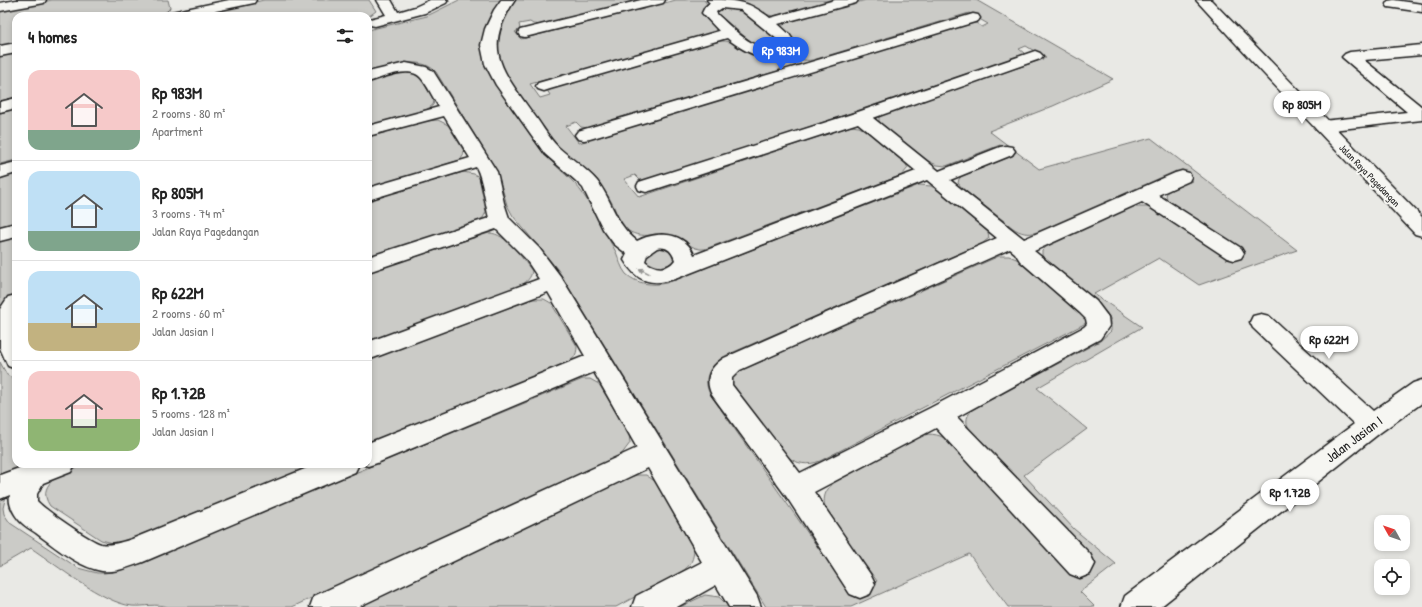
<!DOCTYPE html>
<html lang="en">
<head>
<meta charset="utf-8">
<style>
	body { margin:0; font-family:"Patrick Hand",sans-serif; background:#f2f2f2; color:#222; height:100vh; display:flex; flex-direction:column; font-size:15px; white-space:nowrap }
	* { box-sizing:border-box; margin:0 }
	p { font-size:13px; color:#767676 }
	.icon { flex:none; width:22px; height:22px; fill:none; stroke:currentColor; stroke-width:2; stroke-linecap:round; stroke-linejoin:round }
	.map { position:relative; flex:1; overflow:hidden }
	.drawer { position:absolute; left:12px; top:12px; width:360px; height:456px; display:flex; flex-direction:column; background:#fff; border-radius:12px; box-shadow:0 2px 6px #0003 }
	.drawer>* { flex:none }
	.needle { width:26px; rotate:310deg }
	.fabs { position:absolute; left:1374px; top:515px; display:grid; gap:8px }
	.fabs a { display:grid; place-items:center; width:36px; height:36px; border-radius:8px; background:#fff; box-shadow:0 2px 6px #0003; font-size:20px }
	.price { position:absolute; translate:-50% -34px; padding:0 9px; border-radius:14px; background:#fff; color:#222; font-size:13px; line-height:26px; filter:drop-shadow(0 1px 2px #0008) }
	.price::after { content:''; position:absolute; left:50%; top:24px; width:12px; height:9px; margin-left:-6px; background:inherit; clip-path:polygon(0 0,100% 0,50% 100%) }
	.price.active { background:#2563eb; color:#fff }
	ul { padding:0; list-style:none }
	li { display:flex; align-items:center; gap:12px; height:100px; padding:0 16px }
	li+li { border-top:1px solid #e0e0e0 }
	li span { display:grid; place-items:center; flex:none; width:112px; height:80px; border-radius:12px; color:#555 }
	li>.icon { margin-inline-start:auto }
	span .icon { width:48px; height:48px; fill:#fffc; stroke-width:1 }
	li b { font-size:17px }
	h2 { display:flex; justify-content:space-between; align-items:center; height:48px; padding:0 16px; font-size:17px }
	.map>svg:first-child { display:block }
	.green { fill:#cbcbc7; stroke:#747472 }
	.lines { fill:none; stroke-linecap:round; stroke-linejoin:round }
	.street-casing { stroke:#1c1c1c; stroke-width:3 }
	.secondary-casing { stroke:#1c1c1c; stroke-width:3 }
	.street { fill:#f6f6f2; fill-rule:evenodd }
	.secondary { fill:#f6f6f2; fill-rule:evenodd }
	.oneway { fill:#949492 }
	.labels { text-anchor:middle; stroke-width:4; stroke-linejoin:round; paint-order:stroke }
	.far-street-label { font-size:10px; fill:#1c1c1c; stroke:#f6f6f2 }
	.near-street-label { font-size:14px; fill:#1c1c1c; stroke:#f6f6f2 }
</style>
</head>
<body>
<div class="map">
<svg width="1422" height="607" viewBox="0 0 1422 607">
	<rect width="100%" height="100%" fill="#e9e9e5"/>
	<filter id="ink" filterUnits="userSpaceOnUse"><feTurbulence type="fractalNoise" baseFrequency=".025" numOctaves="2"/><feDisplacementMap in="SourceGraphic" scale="8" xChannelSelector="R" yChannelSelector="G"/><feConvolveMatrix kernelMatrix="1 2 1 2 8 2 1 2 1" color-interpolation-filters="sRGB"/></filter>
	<g filter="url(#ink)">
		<g class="green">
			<path d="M52,0H168L170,8L166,12L153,16H16V44L0,47V10Z"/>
			<path d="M264,0H369L376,11L368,17L205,16L217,10Z"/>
			<path d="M459,0H501C465,47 486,71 515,113C526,127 535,144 547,157C559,170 573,179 583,194C595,211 605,233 616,252C619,259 621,268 626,274C637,284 652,286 666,283L919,185L931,186L938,190L988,232L989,238L983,243L727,355C712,363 701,377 710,394L852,596L877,581L829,516C821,502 823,491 835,482L921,436C931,432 942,435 950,442L1075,577L1096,563L972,432C965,425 965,417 972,410L1100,341L1111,331V320L1106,312L1044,261L1042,257V251L1046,247L1134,207H1149L1243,251L1168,201L1166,196L1167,192L1192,181L1176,171L1037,232C1028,235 1020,233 1013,228L963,189L958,183L959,179L962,176L1014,155L1000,145L946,166L937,165L928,161L879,122V116L884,114L1046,58L1026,46L1019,49L1024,53L1023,55L648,181L640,180L635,175L624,179L639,197L851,126L859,127L865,130L905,163L908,168L902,175L705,249C691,251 683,237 670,235C655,233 639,240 626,229C619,224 617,213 613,205C608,195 602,186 595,177C585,166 570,160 560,149C549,137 541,122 531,110C503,71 480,44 516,0H642L540,25L533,24L530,22L519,24L520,29L515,32L521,39L676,0H704L707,4C698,20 710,18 716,29L715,32L710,35L530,84L540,98L550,95L547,90L552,87L720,41C735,40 738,49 751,53C762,57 776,54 783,65L780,69L777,71L588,128L581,127L576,122L566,126L579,143L969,23H976L982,27L988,24L969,13L813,60C804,61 797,60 792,53L795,42L794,39L782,27L783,25L788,22L866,0H976L1113,79L1053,106L989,131L1039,169L1151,138L1297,250L1199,285L1159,258L1094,294L1142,327L1037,388L1087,429L1024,475L1074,529L1116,564L1080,592L1095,607H1008L969,554L851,607H766L558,270L513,216L507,205L497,171L436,72C420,54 388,67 368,72V30L427,16Z"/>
			<path d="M732,0H837L773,16L764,14L746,3Z"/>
			<path d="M723,7L739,9L779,41V44C772,49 764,48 756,46L718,14L717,11Z"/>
			<path d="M16,52V97L0,101V55Z"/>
			<path d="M403,72L416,73L420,76L434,101L433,105L423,112L368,127V81Z"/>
			<path d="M16,109V160L0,164V113Z"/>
			<path d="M438,120L448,125L464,151L463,156L460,160L368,188V137L426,121Z"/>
			<path d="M16,170V223L0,227V174Z"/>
			<path d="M463,172L474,174L479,177L486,212L483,218L475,222L368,258V200Z"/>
			<path d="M489,233C506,233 522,258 532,271C531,278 527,281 521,286L368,342V272Z"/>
			<path d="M16,234V296L0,307V238Z"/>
			<path d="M658,246L673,250L676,261L666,268H650L642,256Z"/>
			<path d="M999,256H1009L1019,260L1083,313L1085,315L1086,323L820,461C807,466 797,464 786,456L732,384L730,378L740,371Z"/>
			<path d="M533,299H544L551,303L577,346C577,356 573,360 565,364L368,445V360Z"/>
			<path d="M0,362L7,375L16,380V464H33L0,476Z"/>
			<path d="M583,379H590L599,384L629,434L630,443L621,455L292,607H168C156,603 144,607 132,606C103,603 55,564 31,548L0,566V496H6L3,508L4,514L10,523L78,568L97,573H104L112,572L134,564Z"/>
			<path d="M87,464H320L133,540L117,544L101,540L50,506C33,481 70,470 87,464Z"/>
			<path d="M637,475H646L656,482L694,547C694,559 691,566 681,572L616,607H356L630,477Z"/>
			<path d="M705,595L719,597L729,607H680Z"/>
		</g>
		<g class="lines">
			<g class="street-casing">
				<g id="street">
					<path d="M16,0H46L44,3L39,4L0,11V3Z"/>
					<path d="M229,0H256L254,3L192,16H165L167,13Z"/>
					<path d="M377,0H391L398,12L415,7L430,0H448L446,3L425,13L375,26L370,25L368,22L370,19L386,15Z"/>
					<path d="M501,0H515C482,48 501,69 531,111C540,122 548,137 558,147C571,159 586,168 597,181C613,201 614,223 637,241C656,231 685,231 694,255L916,171L858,123L653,190L646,192L639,190L637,186L639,182L855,113L1035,51L1040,53L1043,56L1040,59L873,118L939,171L1000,147L1006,146L1012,147L1015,151L1012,155L950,180L1024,239L1175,173L1182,171L1189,173L1191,177L1189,181L1158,195L1241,248L1244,253L1241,258L1234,260L1227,258L1142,202L1034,251L1096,301L1108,317L1109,326L1100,339L957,417L1090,554L1095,564L1090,574L1080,578L1070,574L936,428L814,492L870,574L875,584L870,594L860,598L850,594L786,496L712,395C704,379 710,367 724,358L997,238L927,180L675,279C650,286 637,282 624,260L627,254L614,244L603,229L583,188L575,180L545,154L496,85L485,64L481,45L485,29L494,10ZM657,248C667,246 672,251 675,260C667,271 654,269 645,261L647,255ZM1010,249L1015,253L1020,261L1080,313L1086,319L1087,324L1084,327L930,408L800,473L732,385V378L740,370Z"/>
					<path d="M641,0H665L663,3L525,37L520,36L518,33L520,30Z"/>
					<path d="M707,0C736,0 747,0 770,18L835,0H858L856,3L778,24L789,34L793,40C794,45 791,47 788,50C769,67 743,51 727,38L550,89L544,91L538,89L536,86L538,83L719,31L702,13L705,7L710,3ZM722,8L741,10L778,40L779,43C775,46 772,49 767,48C751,48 729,25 717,14L716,12Z"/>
					<path d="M1394,0L1422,4V12L1388,7L1386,4L1388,1Z"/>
					<path d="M973,14L978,15L980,18L978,21L590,139L584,140L578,139L575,135L578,131Z"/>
					<path d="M16,43V53L0,56V46Z"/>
					<path d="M1422,45V55L1364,60L1422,107V120L1323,131L1317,130L1314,126L1317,122L1323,121L1407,112L1342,57L1345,54L1350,52Z"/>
					<path d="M406,63L426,67L433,71L497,172L504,203L509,218L539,248L561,277L757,596L761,607H729L716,585L677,607H632L636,596L702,562L648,468L358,607H310L314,596L637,448L594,372L377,463L368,466L362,464H368V443L585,356L548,292L368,360V342L539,279L525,258L496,229L368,272V257L489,218C485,203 483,179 476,167L368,200V188L470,158L444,116L368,136V126L439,107C433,98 428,86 421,78C410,65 382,78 368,82V72Z"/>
					<path d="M16,98V108L0,112V102Z"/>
					<path d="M16,162V173L0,178V166Z"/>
					<path d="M16,223V237L0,241V227Z"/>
					<path d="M16,295V369L8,366L0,348V309L8,297Z"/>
					<path d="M1261,314L1269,316L1373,411L1413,383L1422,380V403L1381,432L1160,607H1121L1125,596L1354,424L1253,328L1250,322L1253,316Z"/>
					<path d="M30,464H75L71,472L43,483L37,494V501C45,510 90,541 101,544C111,546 122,542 132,539L317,464H359L355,472L143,562C131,566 116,573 102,571C78,567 55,547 36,533C30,529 23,525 19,520C14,514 8,504 10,495L0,499V475Z"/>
				</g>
			</g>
			<g class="secondary-casing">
				<path id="secondary" d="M1196,0H1211L1422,217V236L1415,234L1250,59Z"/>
			</g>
			<use href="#street" class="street"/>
			<use href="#secondary" class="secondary"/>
		</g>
		<defs><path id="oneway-solid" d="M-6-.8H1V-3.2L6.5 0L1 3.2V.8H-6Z"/></defs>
		<use class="oneway" href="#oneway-solid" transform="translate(644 271) rotate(-154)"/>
	</g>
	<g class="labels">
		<g class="far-street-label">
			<text transform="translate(1370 175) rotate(46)" y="4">Jalan Raya Pagedangan</text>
		</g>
		<g class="near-street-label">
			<text transform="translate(1354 439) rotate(-37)" y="5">Jalan Jasian I</text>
		</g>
	</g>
</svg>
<div class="fabs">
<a><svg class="needle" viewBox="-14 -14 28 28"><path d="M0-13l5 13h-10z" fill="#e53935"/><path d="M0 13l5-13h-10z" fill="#767676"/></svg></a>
<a><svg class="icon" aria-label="locate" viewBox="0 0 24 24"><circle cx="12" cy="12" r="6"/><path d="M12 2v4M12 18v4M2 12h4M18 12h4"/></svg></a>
</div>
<b class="price active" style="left:781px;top:71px">Rp 983M</b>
<b class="price" style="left:1302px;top:125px">Rp 805M</b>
<b class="price" style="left:1329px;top:360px">Rp 622M</b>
<b class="price" style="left:1290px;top:513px">Rp 1.72B</b>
<section class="drawer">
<h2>4 homes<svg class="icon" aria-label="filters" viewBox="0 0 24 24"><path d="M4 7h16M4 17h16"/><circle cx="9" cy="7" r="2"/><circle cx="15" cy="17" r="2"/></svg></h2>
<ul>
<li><span style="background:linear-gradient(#f6c9c9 75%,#7fa58c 0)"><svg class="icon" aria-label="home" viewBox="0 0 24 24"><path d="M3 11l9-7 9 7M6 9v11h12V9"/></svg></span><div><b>Rp 983M</b><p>2 rooms · 80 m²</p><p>Apartment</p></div></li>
<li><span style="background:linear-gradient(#bfe0f5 75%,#7fa58c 0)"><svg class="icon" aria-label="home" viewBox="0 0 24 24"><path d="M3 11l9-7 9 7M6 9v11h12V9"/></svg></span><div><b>Rp 805M</b><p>3 rooms · 74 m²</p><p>Jalan Raya Pagedangan</p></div></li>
<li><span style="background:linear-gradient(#bfe0f5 65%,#c2b280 0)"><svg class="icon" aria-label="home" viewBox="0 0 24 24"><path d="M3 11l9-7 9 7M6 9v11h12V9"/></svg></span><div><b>Rp 622M</b><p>2 rooms · 60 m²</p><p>Jalan Jasian I</p></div></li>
<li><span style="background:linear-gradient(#f6c9c9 60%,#8fb573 0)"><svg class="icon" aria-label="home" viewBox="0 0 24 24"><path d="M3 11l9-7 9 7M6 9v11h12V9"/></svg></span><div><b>Rp 1.72B</b><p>5 rooms · 128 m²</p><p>Jalan Jasian I</p></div></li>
</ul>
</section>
</div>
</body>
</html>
